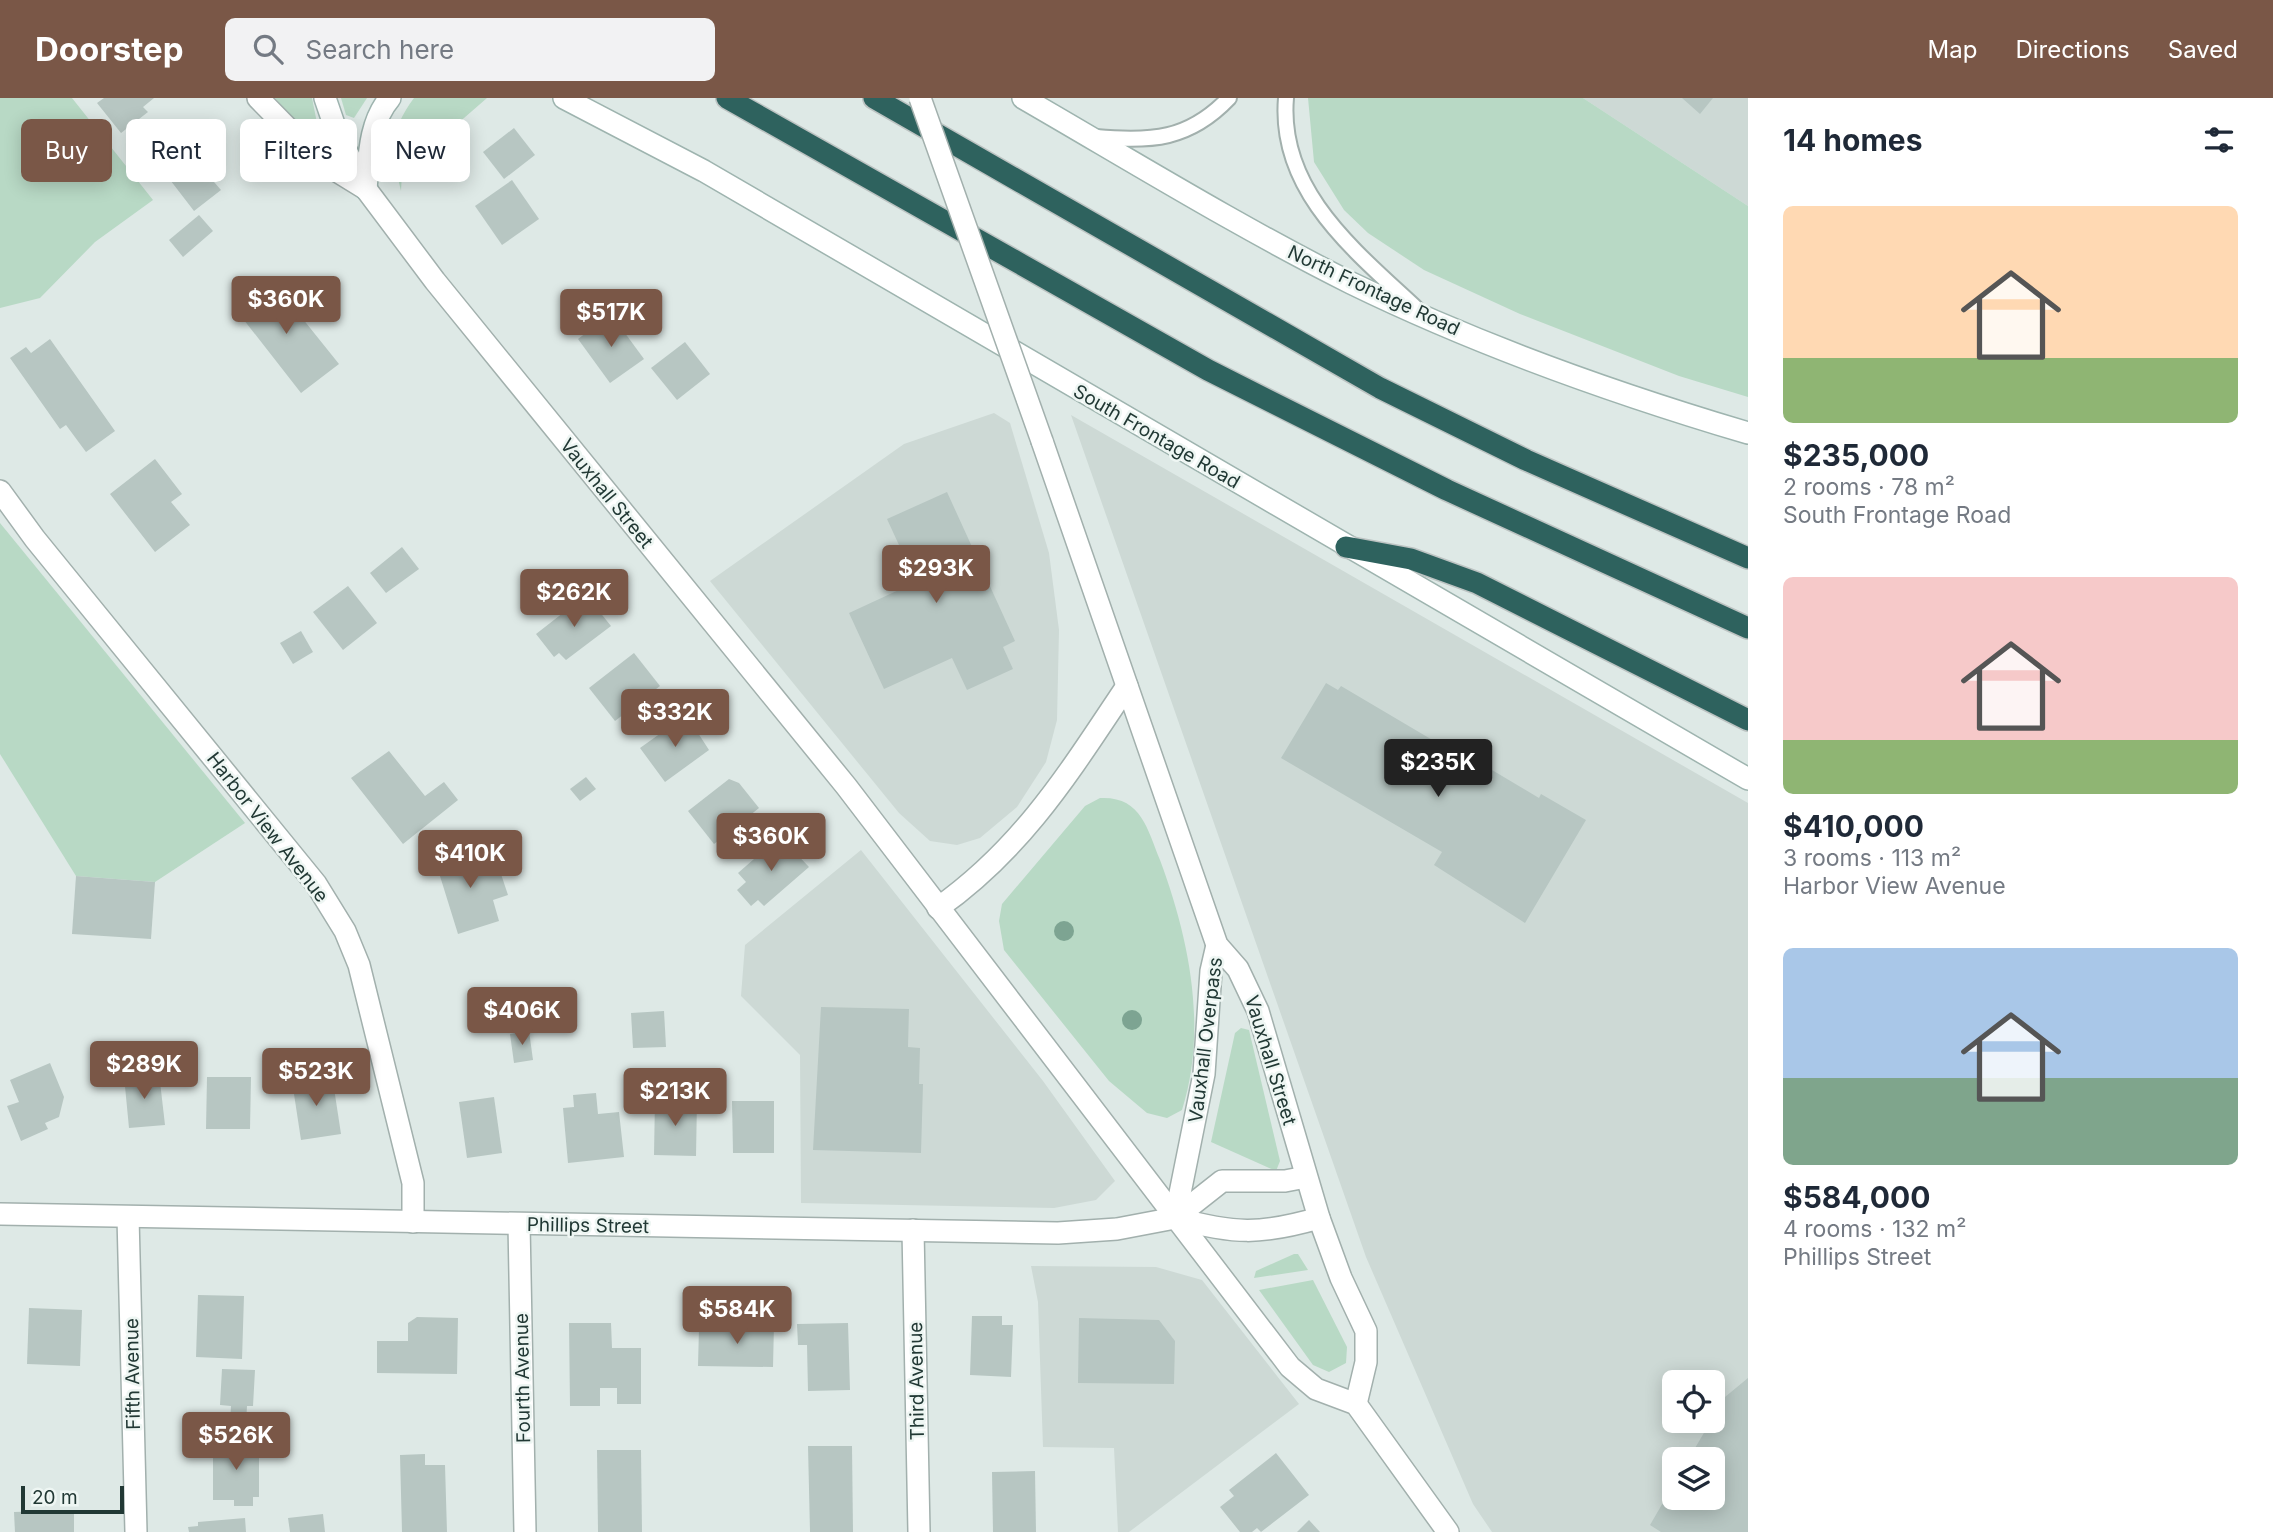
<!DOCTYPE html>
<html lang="en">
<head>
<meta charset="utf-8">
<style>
	body { margin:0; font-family:Inter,sans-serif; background:#f2f2f3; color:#1f2937; height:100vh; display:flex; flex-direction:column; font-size:26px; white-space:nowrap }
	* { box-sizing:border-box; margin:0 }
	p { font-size:23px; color:#747a83 }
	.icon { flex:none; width:38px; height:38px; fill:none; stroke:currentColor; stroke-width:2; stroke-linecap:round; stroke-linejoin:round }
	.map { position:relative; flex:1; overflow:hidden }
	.side { display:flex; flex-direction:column; background:#fff; width:525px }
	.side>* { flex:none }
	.guide { position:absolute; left:21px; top:21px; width:665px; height:63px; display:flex; gap:14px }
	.tools { position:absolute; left:1662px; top:1272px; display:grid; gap:14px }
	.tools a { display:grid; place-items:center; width:63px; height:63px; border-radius:10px; background:#fff; box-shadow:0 4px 18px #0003; font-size:35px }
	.scale { position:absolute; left:21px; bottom:18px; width:103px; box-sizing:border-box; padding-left:7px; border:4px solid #213834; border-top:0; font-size:19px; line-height:24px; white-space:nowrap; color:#213834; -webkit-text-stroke:5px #eef6f3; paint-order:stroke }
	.price { position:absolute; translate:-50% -60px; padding:0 16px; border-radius:7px; background:#7a5747; color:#fff; font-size:23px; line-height:46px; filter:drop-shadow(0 2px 4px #0008) }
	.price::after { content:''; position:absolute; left:50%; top:42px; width:21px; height:16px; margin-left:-10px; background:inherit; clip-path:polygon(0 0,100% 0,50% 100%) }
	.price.on { background:#222; color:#fff }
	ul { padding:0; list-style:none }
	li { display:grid; align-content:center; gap:14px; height:371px; padding:0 35px }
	li span { display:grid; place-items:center; height:217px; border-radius:10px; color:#555 }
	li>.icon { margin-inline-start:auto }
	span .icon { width:126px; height:126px; fill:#fffc; stroke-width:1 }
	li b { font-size:30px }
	h2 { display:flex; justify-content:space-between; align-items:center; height:84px; padding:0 35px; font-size:30px }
	.chip { padding:0 24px; border-radius:10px; background:#fff; box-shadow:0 4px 18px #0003; font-size:24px; line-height:63px }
	.chip.on { background:#7a5747; color:#fff }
	header { display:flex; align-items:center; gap:42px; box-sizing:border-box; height:98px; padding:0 35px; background:#7a5747; color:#fff }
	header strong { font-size:33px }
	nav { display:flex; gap:38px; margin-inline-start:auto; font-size:24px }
	.search { width:490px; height:63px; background:#f2f2f3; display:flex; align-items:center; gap:18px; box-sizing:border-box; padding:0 24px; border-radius:10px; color:#747a83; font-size:26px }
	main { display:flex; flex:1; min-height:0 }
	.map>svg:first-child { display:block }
	.built { fill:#cdd9d5; fill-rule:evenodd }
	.green { fill:#b8d9c5 }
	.building { fill:#b7c6c2 }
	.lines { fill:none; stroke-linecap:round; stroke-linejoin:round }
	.service-casing { stroke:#a2b0ad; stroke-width:18 }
	.minor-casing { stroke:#a2b0ad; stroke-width:24 }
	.tertiary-casing { stroke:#a2b0ad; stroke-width:24 }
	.secondary-casing { stroke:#9eb4af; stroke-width:24 }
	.motorway-casing { stroke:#bcc3c2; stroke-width:24 }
	.service { stroke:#fff; stroke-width:14 }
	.minor { stroke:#fff; stroke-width:21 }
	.tertiary { stroke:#fff; stroke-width:21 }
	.secondary { stroke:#fff; stroke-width:21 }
	.motorway { stroke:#2e625e; stroke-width:21 }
	.minor-bridge-casing { stroke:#a2b0ad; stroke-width:24; stroke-linecap:butt }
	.minor-bridge { stroke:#fff; stroke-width:21 }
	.tree { fill:#7da492 }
	.labels { text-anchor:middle; stroke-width:5; stroke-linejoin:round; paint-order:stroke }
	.street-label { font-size:19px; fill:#213834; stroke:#eef6f3 }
</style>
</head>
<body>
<header>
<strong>Doorstep</strong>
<div class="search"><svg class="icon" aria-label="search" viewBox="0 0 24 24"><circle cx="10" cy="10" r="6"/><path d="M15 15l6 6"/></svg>Search here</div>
<nav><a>Map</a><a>Directions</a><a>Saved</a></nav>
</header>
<main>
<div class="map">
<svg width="1748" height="1434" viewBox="0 0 1748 1434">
	<rect width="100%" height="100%" fill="#dee9e6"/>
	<g class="built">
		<path d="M1583,0H1748V108Z"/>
		<path d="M994,315L1010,325L1049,455L1059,532L1057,622L1046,664L1017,709L980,740L957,747L930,743L899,715L710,483L904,346Z"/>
		<path d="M1071,317L1748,705V1434H1492L1473,1406L1366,1159ZM1675,1284H1713V1323H1675ZM1675,1362H1713V1400H1675Z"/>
		<path d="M861,752L1043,983L1115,1083L1096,1102L1054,1110L801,1105L800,957L741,898L745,847Z"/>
		<path d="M1031,1168L1156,1169L1202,1182L1299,1306L1129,1434H1118L1114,1350L1043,1349L1038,1204Z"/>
	</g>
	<g class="green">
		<path d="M0,0H72L153,102L95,144L40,200L0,210Z"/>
		<path d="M275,0H312L317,25L300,30Z"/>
		<path d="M341,0H367L354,20L346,17Z"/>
		<path d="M414,0H487L402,74L401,93C392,53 388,35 414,0Z"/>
		<path d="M1308,0H1583L1748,108V299L1679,278L1520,216L1424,172L1368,135L1344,112L1314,64Z"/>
		<path d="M0,425L245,725L155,784L76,778L0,656Z"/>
		<path d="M1100,700C1141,698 1147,730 1160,762C1189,840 1208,930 1182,1012L1167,1020L1147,1015L1109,983L1004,852L999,823L1002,806L1085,708Z"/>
		<path d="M1241,930L1249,932L1280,1063L1276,1073L1211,1044L1235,935Z"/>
		<path d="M1294,1156H1298L1308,1172L1254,1180L1256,1173Z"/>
		<path d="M1313,1182L1347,1249L1346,1265L1329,1274L1313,1267L1259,1192Z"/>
	</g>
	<g class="building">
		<path d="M104,0H154L143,9L148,14L121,35L97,5Z"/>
		<path d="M1682,0H1713L1700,16Z"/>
		<path d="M514,30L535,57L504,81L483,54Z"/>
		<path d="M196,50L219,80L214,84L221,92L194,113L164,74Z"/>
		<path d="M512,82L539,121L502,147L475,108Z"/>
		<path d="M199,117L213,133L183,159L169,142Z"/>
		<path d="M267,182L279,198L286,200L339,266L301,295L233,208Z"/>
		<path d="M611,216L644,261L610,285L578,241Z"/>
		<path d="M50,241L115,333L86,354L66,327L60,331L10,260L26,249L31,255Z"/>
		<path d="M685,244L710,276L677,302L651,270Z"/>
		<path d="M155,361L182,396L171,404L190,427L155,454L110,396Z"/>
		<path d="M947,394L1015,543L1003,549L1013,571L967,592L952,560L884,591L849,515L916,484L887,421Z"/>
		<path d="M402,449L419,471L386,495L370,475Z"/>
		<path d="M348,488L377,525L343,552L313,514Z"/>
		<path d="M586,497L611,528L566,562L559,555L554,559L536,536Z"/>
		<path d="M301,533L313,554L293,566L280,545Z"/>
		<path d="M634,555L660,588L615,623L589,590Z"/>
		<path d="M1326,585L1338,592L1341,588L1490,676L1492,672L1539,700L1541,696L1586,722L1525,825L1434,767L1442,754L1281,660Z"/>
		<path d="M682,620L688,628L697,622L703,631L698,635L709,652L665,684L640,650Z"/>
		<path d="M389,653L425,698L444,684L458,702L403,746L351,680Z"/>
		<path d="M586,679L596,691L580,703L570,691Z"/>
		<path d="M729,681L739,685L759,710L714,746L688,713Z"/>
		<path d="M778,740L787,750L789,748L809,769L764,808L758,802L751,808L737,792L746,784L738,775Z"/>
		<path d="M477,749L486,778L500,773L508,797L493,802L499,823L458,836L435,762Z"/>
		<path d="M76,778L155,784L151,841L72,836Z"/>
		<path d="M821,909L909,911L908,949L920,950L919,986H923L921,1055L813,1052Z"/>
		<path d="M664,913L666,949L633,950L631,915Z"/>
		<path d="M529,933L533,962L514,965L510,936Z"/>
		<path d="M50,965L64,999L59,1019L45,1025L48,1031L21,1043L7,1008L19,1004L10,982Z"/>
		<path d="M159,975L165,1027L129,1030L124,978Z"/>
		<path d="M332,977L341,1036L301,1042L292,983Z"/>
		<path d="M207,979H251L250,1031H206Z"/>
		<path d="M596,995L598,1016L619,1014L624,1059L568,1065L563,1010L574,1009L573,997Z"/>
		<path d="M494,999L502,1055L467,1060L459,1004Z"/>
		<path d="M655,1001L697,1002L696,1058L654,1057Z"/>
		<path d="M732,1003H774V1055H733Z"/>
		<path d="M198,1197L244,1198L242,1261L196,1259Z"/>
		<path d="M29,1210L82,1212L80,1268L27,1266Z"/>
		<path d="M972,1218H1002V1227H1013L1011,1279L970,1277Z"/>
		<path d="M417,1219L458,1220L457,1276L377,1275V1243H408V1225Z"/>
		<path d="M1079,1220L1159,1222L1175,1243L1174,1286L1078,1285Z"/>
		<path d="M569,1225H611L612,1250H641V1306H617V1290H600V1308H570Z"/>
		<path d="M734,1225L774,1226L773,1269L698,1268L699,1230L734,1231Z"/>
		<path d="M848,1225L850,1292L808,1293L807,1247H798L797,1226Z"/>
		<path d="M222,1271L255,1272L253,1308H247L246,1325H230L231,1308L220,1307Z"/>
		<path d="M1748,1280V1434H1661L1650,1427L1675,1384V1400H1713V1362H1688L1725,1299Z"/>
		<path d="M213,1343H259V1399H253V1408H234V1402H213Z"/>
		<path d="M808,1348H852L853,1434H810Z"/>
		<path d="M597,1352H641L642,1434H598Z"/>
		<path d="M1276,1355L1309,1397L1261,1434L1257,1430L1252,1434H1240L1220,1409L1234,1398L1229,1392Z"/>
		<path d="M425,1356V1367H445L447,1434H402L400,1357Z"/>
		<path d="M1035,1373L1036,1434H993L992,1374Z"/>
		<path d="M74,1412V1434H15L14,1414Z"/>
		<path d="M323,1416L325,1434H290L288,1420Z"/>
		<path d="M245,1420L246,1434H189L188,1429L198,1428V1424Z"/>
		<path d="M1309,1422L1320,1434H1297Z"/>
	</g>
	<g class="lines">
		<g class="service-casing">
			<g id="service">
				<path d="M1286,0C1278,93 1355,153 1417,211"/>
				<path d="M1096,39C1151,44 1189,42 1229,0"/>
			</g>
		</g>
		<g class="minor-casing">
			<g id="minor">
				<path d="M258,0L319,62L366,91"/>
				<path d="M1042,343L1217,847L1238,871L1258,913L1319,1120L1341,1180L1366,1233V1264L1356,1306"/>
				<path d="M0,393L35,441L316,786L345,833L359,867L413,1085V1124"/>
				<path d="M938,810C1024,749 1070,673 1127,588"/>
				<path d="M0,1116L1058,1135L1117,1131L1175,1120L1222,1083H1285L1306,1079"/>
				<path d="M128,1119L136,1434"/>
				<path d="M1175,1120L1204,976L1211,873L1217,847"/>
				<path d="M1175,1120C1234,1136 1260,1137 1319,1120"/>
				<path d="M519,1126L525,1434"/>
				<path d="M913,1132L919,1434"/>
			</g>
		</g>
		<g class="tertiary-casing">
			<path id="tertiary" d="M366,91L435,183L846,688L1290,1269L1316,1291L1356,1306L1448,1434"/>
		</g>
		<g class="secondary-casing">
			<g id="secondary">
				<path d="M325,0L337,35L366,91"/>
				<path d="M564,0L704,73L1748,681"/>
				<path d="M1023,0C1132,63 1239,129 1351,185C1478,247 1613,295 1748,335"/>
				<path d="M366,91C369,60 369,24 390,0"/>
			</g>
		</g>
		<g class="motorway-casing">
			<g id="motorway">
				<path d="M727,0L1208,272L1447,392L1748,530"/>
				<path d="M874,0L1380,290L1526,362L1748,460"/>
				<path d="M1346,449L1411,461L1477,485L1748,622"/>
			</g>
		</g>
		<use href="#service" class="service"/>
		<use href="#minor" class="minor"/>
		<use href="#tertiary" class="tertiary"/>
		<use href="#secondary" class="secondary"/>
		<use href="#motorway" class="motorway"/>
		<g class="minor-bridge-casing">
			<path id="minor-bridge" d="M920,0L1042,343"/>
		</g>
		<use href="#minor-bridge" class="minor-bridge"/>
	</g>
	<g class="tree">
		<circle cx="1064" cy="833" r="10"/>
		<circle cx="1132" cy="922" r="10"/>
	</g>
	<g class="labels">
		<g class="street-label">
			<text transform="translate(1374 192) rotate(25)" y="7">North Frontage Road</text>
			<text transform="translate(1157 338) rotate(30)" y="7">South Frontage Road</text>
			<text transform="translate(607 395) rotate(51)" y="7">Vauxhall Street</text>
			<text transform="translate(268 729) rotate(52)" y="7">Harbor View Avenue</text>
			<text transform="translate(1205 942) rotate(-83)" y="7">Vauxhall Overpass</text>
			<text transform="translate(1271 962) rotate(73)" y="7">Vauxhall Street</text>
			<text transform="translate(588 1127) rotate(1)" y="7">Phillips Street</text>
			<text transform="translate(132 1276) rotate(-91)" y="7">Fifth Avenue</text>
			<text transform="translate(522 1280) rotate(-91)" y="7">Fourth Avenue</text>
			<text transform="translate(916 1283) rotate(-91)" y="7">Third Avenue</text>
		</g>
	</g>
</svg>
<div class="tools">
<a><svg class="icon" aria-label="locate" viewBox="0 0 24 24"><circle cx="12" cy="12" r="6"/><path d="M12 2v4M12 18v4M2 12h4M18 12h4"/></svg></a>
<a><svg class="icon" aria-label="layers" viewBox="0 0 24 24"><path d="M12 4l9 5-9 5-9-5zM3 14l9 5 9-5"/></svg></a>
</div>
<div class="scale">20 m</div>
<b class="price" style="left:286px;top:238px">$360K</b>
<b class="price" style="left:611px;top:251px">$517K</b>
<b class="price" style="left:936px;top:507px">$293K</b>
<b class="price" style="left:574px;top:531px">$262K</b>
<b class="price" style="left:675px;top:651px">$332K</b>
<b class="price on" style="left:1438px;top:701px">$235K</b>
<b class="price" style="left:771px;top:775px">$360K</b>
<b class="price" style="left:470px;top:792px">$410K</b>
<b class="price" style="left:522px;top:949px">$406K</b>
<b class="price" style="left:144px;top:1003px">$289K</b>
<b class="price" style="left:316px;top:1010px">$523K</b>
<b class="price" style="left:675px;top:1030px">$213K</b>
<b class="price" style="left:737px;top:1248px">$584K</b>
<b class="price" style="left:236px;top:1374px">$526K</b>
<div class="guide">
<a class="chip on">Buy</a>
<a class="chip">Rent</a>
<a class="chip">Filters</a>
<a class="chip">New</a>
</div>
</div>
<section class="side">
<h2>14 homes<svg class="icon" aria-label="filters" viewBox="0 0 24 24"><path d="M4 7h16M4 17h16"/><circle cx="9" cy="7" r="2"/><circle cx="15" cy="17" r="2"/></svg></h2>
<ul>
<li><span style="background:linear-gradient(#ffd9b3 70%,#8fb573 0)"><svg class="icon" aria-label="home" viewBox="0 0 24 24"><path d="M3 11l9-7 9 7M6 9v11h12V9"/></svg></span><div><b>$235,000</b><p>2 rooms · 78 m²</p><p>South Frontage Road</p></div></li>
<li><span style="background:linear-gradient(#f6c9c9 75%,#8fb573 0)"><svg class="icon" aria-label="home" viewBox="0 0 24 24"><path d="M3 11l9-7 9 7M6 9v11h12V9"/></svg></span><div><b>$410,000</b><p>3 rooms · 113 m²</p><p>Harbor View Avenue</p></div></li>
<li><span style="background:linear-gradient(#a9c7e8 60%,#7fa58c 0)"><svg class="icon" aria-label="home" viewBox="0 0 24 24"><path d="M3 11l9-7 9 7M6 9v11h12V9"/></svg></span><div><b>$584,000</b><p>4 rooms · 132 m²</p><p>Phillips Street</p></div></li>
</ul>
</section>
</main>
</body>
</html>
